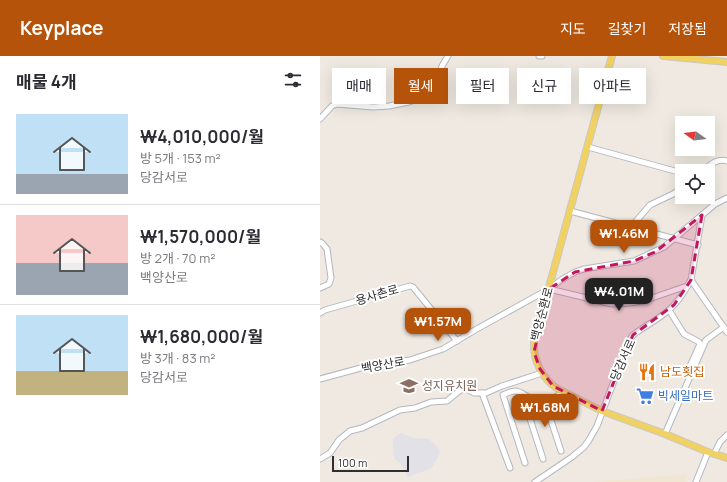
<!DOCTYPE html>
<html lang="ko">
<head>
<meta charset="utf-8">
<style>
	body { margin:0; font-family:Manrope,"Noto Sans KR",sans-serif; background:#f2f2f3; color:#2b2b33; height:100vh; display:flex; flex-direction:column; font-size:15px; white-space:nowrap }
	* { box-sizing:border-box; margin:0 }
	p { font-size:13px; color:#7c7c81 }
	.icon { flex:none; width:22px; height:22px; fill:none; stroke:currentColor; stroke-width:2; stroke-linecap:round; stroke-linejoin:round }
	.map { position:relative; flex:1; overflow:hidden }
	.drawer { display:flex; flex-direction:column; background:#fff; width:320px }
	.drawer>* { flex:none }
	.banner { position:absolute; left:12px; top:12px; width:335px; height:36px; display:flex; gap:8px }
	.needle { width:26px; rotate:284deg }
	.controls { position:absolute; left:355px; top:60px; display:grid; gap:8px }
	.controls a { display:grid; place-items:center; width:40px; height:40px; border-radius:0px; background:#fff; box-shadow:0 4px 16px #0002; font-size:20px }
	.scale { position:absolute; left:12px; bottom:10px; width:77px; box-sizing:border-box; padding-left:4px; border:2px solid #2e2e2e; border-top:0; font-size:11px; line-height:14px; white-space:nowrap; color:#2e2e2e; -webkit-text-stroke:3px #fff; paint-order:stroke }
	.price { position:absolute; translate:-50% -34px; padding:0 9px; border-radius:8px; background:#b45309; color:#fff; font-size:13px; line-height:26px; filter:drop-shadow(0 1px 2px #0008) }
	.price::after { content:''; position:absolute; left:50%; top:24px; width:12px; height:9px; margin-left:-6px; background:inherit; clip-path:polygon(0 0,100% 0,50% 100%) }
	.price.on { background:#222; color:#fff }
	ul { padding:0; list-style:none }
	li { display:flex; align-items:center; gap:12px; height:100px; padding:0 16px }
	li+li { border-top:1px solid #e1e1e2 }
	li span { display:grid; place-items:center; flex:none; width:112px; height:80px; border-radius:0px; color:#555 }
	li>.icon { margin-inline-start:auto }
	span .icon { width:48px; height:48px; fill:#fffc; stroke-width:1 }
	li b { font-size:17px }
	h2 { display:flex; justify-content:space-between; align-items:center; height:48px; padding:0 16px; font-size:17px }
	.tag { padding:0 14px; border-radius:0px; background:#fff; box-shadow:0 4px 16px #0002; font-size:14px; line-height:36px }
	.tag.on { background:#b45309; color:#fff }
	header { display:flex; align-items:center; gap:24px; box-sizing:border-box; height:56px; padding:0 20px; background:#b45309; color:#fff }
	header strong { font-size:19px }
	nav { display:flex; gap:22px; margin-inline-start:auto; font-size:14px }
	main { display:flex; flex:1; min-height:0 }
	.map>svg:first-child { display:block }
	.industrial { fill:#e3e1e8 }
	.education { fill:#f0e6d1 }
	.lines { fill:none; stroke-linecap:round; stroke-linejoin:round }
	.minor-casing { stroke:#b4b7c1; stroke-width:7 }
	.major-casing { stroke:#c9c9c9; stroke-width:8 }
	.minor { stroke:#fff; stroke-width:5 }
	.major { stroke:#f2d163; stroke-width:6 }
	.marked { fill:#c2185b; fill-opacity:0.2; stroke:#c2185b; stroke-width:3; stroke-dasharray:8 5; stroke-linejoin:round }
	.labels { text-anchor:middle; stroke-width:4; stroke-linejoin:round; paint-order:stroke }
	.street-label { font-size:12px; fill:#2e2e2e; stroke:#fff }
	.food-label { font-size:12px; fill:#c56008; stroke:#fff; text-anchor:start }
	.education-label { font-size:12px; fill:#785e54; stroke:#fff; text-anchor:start }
	.shop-label { font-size:12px; fill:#366cbe; stroke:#fff; text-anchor:start }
</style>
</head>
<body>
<header>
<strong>Keyplace</strong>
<nav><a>지도</a><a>길찾기</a><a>저장됨</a></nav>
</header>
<main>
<section class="drawer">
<h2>매물 4개<svg class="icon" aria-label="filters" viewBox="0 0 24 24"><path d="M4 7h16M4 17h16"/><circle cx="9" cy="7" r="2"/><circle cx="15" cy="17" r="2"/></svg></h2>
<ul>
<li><span style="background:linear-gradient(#bfe0f5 75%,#9aa5b1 0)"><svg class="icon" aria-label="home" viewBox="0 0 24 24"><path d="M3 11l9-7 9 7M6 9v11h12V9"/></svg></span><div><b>₩4,010,000/월</b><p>방 5개 · 153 m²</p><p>당감서로</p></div></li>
<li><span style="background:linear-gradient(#f6c9c9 60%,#9aa5b1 0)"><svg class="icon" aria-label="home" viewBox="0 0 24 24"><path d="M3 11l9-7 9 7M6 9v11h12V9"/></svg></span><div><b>₩1,570,000/월</b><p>방 2개 · 70 m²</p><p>백양산로</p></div></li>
<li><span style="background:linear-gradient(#bfe0f5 70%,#c2b280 0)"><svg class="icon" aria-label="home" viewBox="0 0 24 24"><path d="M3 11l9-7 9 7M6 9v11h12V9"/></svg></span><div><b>₩1,680,000/월</b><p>방 3개 · 83 m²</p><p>당감서로</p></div></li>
</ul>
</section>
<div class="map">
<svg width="407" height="426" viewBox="0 0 407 426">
	<rect width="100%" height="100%" fill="#efe9e1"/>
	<path class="industrial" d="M81,377L93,382L109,383L120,394L119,399L112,412L88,421L80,407L75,403L74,401L73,384L75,381Z"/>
	<path class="education" d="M366,418V426H274Z"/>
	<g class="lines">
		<g class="minor-casing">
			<g id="minor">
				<path d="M219,0H222"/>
				<path d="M0,63L12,50L17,48L53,51L69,50L89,46L113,37L116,33L122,10L128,0"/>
				<path d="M268,91L362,117"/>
				<path d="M382,115C390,109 397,102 407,105"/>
				<path d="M250,155L378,189"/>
				<path d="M311,171L330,149L353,138L362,132"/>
				<path d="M0,186L2,187L7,193L11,222L9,228L0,232"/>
				<path d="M371,224L407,276"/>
				<path d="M229,233L292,248L311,247L326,244L367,230"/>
				<path d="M349,254L364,278L379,286L380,288L366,319"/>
				<path d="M0,257L5,254L90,230L93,231L137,285"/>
				<path d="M0,323L48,310L90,304L123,293L155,274L229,233L241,224L255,216L264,213L314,205L344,191L382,159"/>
				<path d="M162,337L190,412"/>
				<path d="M202,338L223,403"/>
				<path d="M224,343L241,395"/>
				<path d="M345,378L386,284L404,271"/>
				<path d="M394,398L400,386L407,379"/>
				<path d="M0,403L10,397L19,384L30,375L42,372L80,354L95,352L111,346L127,345L139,335L145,332L154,337H166L182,330L222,317"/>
				<path d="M205,407L183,339C187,337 191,335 195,335C201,335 205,340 210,342C221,344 235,344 243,336"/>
				<path d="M215,426L252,401L264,391L269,384L277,370L309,285L313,279L317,276C332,266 349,257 359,243C364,237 367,230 371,224L382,159L395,148L407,142"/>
				<path d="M376,426L388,396"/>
			</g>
		</g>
		<g class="major-casing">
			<g id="major">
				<path d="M292,0L214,286C213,304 222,323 238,333L282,355L345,378L388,396L407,402"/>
				<path d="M343,0L407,6"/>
			</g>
		</g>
		<use href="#minor" class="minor"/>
		<use href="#major" class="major"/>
	</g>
	<path class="marked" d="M382,159L371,224L354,249L313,279L282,355L233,330L220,313L214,296L229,233L255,216L314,205L335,196Z"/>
	<defs>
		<g id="restaurant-bare" transform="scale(1.38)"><path d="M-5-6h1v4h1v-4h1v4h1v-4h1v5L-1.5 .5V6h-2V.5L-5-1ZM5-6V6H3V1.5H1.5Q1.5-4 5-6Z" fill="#e8710a" stroke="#fff" stroke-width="2.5" paint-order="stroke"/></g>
		<g id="school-bare" transform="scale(1.38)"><path d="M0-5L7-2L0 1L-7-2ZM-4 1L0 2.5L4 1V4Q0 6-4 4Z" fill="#8d6e63" stroke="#fff" stroke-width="2.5" paint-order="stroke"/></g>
		<g id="supermarket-bare" transform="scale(1.38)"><path d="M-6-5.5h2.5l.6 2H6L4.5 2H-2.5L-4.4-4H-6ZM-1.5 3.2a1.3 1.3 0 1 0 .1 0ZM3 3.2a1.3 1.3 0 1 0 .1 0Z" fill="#3f7fe0" stroke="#fff" stroke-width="2.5" paint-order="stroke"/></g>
	</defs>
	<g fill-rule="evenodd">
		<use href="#restaurant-bare" x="327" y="316"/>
		<use href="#school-bare" x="89" y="330"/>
		<use href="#supermarket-bare" x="325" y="340"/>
	</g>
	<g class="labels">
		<g class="street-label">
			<text transform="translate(57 239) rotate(-16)" y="4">용사촌로</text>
			<text transform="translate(222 258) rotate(-75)" y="4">백양순환로</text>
			<text transform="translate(303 304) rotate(-66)" y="4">당감서로</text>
			<text transform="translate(63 309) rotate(-10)" y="4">백양산로</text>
		</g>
		<g class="food-label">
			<text x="340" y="320">남도횟집</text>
		</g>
		<g class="education-label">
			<text x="102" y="334">성지유치원</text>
		</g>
		<g class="shop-label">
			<text x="338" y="344">빅세일마트</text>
		</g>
	</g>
</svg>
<div class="controls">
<a><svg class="needle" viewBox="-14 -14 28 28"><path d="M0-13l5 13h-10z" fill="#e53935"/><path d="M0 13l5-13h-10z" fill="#7c7c81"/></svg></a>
<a><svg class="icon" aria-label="locate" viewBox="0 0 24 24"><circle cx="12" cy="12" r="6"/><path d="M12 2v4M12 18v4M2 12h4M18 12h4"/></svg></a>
</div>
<div class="scale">100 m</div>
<b class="price" style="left:304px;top:198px">₩1.46M</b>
<b class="price on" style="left:299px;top:256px">₩4.01M</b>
<b class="price" style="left:118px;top:286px">₩1.57M</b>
<b class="price" style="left:225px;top:372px">₩1.68M</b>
<div class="banner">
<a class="tag">매매</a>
<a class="tag on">월세</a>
<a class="tag">필터</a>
<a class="tag">신규</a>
<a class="tag">아파트</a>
</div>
</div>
</main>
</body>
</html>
